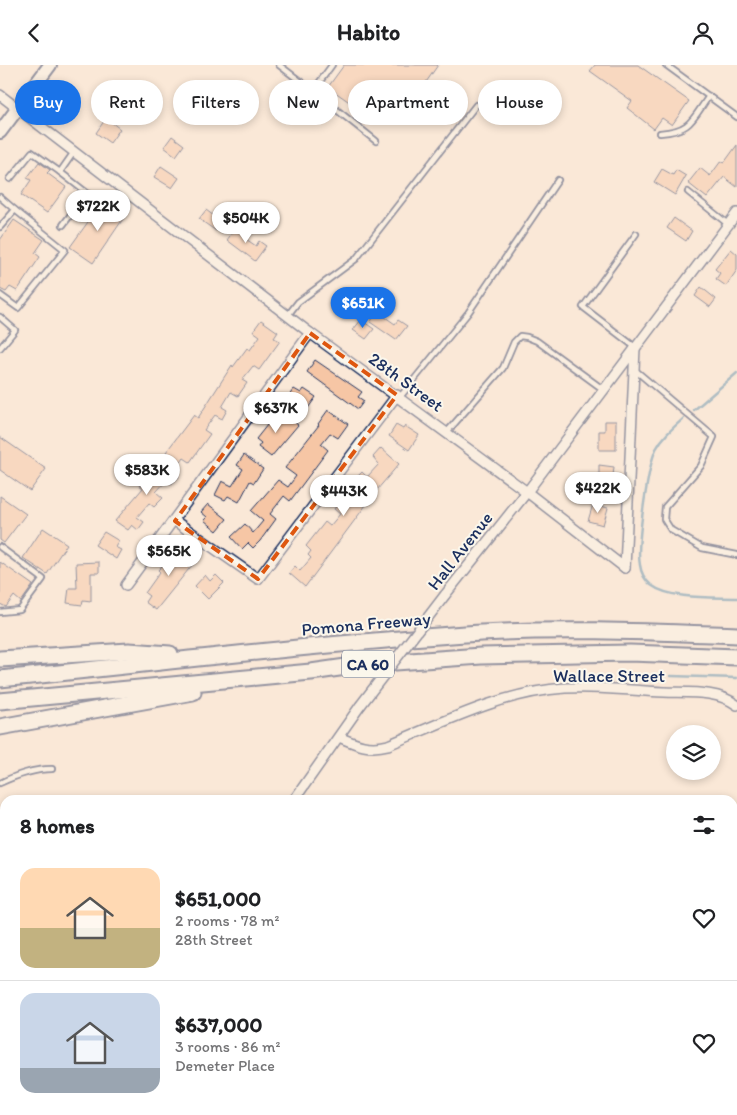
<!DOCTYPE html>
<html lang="en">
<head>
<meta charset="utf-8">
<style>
	body { margin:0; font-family:Itim,sans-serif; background:#f2f2f2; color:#202124; height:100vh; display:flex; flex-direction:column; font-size:19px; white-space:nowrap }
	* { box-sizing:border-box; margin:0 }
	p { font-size:16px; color:#757577 }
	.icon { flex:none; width:28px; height:28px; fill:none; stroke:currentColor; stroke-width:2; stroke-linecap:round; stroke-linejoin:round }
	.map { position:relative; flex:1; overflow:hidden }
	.sheet { position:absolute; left:0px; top:730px; width:738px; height:320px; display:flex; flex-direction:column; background:#fff; border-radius:15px 15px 0 0; box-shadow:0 2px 8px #0003 }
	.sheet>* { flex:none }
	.banner { position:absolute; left:15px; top:15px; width:708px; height:45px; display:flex; gap:10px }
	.fabs { position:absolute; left:666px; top:660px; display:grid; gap:10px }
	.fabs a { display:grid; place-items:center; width:55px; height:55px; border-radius:50%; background:#fff; box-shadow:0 2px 8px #0003; font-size:25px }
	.price { position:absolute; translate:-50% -42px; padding:0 11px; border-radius:18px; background:#fff; color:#222; font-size:16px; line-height:32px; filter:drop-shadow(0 1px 2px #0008) }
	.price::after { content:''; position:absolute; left:50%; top:30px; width:15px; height:11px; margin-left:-8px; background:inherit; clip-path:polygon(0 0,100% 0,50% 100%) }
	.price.active { background:#1a73e8; color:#fff }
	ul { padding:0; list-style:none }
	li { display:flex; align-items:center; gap:15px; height:125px; padding:0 20px }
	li+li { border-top:1px solid #e0e0e0 }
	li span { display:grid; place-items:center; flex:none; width:140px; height:100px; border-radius:15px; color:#555 }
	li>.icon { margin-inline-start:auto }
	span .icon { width:60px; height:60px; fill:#fffc; stroke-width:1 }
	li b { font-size:21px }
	h2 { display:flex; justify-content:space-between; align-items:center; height:60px; padding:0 20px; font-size:21px }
	.chip { padding:0 18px; border-radius:22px; background:#fff; box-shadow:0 2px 8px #0003; font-size:18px; line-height:45px }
	.chip.active { background:#1a73e8; color:#fff }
	header { display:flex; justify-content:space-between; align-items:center; height:65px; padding:0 20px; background:#fff; font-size:22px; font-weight:700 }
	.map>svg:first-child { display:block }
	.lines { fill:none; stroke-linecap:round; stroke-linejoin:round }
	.stream { stroke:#568aaa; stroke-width:2.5 }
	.building { fill:#f6c6a5; stroke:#1b2f5e }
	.lane-casing { stroke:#1b2f5e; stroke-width:8 }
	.street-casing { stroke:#1b2f5e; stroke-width:12 }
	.secondary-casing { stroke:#1b2f5e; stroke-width:16 }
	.highway-casing { stroke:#1b2f5e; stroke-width:19 }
	.path { stroke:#1b2f5e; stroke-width:2; stroke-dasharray:5 4; stroke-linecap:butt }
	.lane { stroke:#fbf7ec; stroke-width:4.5 }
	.street { stroke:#fbf7ec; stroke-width:9 }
	.secondary { stroke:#fbf7ec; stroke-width:12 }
	.highway { stroke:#fbf7ec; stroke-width:15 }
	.street-bridge-casing { stroke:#1b2f5e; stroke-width:12; stroke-linecap:butt }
	.street-bridge { stroke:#fbf7ec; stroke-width:9 }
	.marked { fill:none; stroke:#de5710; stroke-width:4; stroke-dasharray:10 6; stroke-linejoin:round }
	.labels { text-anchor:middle; stroke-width:4; stroke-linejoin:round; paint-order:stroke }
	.shield { fill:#fbf7ec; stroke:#5e6b89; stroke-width:1 }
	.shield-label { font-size:16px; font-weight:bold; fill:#1b2f5e }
	.street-label { font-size:18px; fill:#1b2f5e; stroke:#fbf7ec }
</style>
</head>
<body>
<header><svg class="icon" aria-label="back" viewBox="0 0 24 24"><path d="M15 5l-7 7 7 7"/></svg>Habito<svg class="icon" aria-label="person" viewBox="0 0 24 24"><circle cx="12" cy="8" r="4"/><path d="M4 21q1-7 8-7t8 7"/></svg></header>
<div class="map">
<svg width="737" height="1050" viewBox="0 0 737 1050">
	<rect width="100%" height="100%" fill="#fae8d7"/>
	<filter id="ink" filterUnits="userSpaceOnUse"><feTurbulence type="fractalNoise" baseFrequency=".02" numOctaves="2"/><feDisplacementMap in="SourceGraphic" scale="10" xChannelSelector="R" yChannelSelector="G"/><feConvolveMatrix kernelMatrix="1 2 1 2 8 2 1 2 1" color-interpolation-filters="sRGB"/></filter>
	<g filter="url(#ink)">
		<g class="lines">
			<g class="stream">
				<path d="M694,345L737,308"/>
				<path d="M684,353C674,362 663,371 656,384C648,401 636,482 640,500C641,508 645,515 651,520C671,535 713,532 737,533"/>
				<path d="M671,611L737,613"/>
			</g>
		</g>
		<g class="building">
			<path d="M344,0H438L404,49L367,23L355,41L328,22Z"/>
			<path d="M595,0H638L689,36L672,60L662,53L654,64L627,43L632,36L590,6Z"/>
			<path d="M106,53L120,64L110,78L96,68Z"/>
			<path d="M172,71L184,80L176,91L164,82Z"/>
			<path d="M737,80V122L724,112L707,133L688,118L700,103L710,111L721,96L724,98Z"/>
			<path d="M39,97L50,105L47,108L66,122L47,148L21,130L31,115L27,113Z"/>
			<path d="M161,101L179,113L172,123L154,112Z"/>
			<path d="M662,104L673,110L676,105L686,111L675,130L654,117Z"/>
			<path d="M103,136L125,151L93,198L70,182Z"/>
			<path d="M206,145L222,157L216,166L199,154Z"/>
			<path d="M674,153L692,166L686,176L667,163Z"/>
			<path d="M14,155L44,175L35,188L40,192L17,226L10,222L6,227L0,224V175Z"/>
			<path d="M238,160L247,167L243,172L256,181L259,176L266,181L255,196L227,175Z"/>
			<path d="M731,184L737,189V205L726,221L716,214L720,208L715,204Z"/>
			<path d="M701,222L716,234L710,242L695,231Z"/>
			<path d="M378,247L395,259L398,255L407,261L396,275L370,257Z"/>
			<path d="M261,255L278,267L274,273L280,276L272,287L259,305L253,301L242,315L247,318L238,331L231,327L222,342L227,345L222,354L215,350L204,365L210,369L190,397L184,393L181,397L166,387L194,350L198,353L232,300L233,302L247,283L250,285L260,271L253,266Z"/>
			<path d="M361,255L374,264L366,274L353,265Z"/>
			<path d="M315,295L362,327L358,332L364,336L358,344L307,307Z"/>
			<path d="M294,324L301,328L304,324L316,332L306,346L287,333Z"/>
			<path d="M328,345L348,359L338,373L330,368L321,379L328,385L290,436L284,431L270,449L276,454L260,476L253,483L248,478L242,484L231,472L245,459L253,468L263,456L251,446L278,415L288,422L296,411L285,403L319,360L318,359Z"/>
			<path d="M284,349L298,360L271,392L258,382L261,378L256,374L275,350L280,354Z"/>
			<path d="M605,356H616V385H599V366H605Z"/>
			<path d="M396,360L403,364L405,361L419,370L409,385L389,371Z"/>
			<path d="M0,372L46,404L30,426L0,405Z"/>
			<path d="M381,383L399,399L365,439L366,440L305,522L289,508L295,501L300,506L311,493L308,490L311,486L306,481L325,457L330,461L340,449L334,444L343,432L349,436L361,421L354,415L362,407L367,412L379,399L373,392Z"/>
			<path d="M244,390L263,404L254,418L250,416L239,437L228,431L225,435L215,430L222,416L232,421L243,404L237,400Z"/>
			<path d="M162,396L179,412L171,419L167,415L156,427L163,433L154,442L149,438L137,452L144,457L138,465L132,460L128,465L115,456L143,423L138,419Z"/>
			<path d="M599,400L614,402L613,411L599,410Z"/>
			<path d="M0,431L26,449L4,478L0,475Z"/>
			<path d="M208,439L227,454L217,466L204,455L207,452L201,447Z"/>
			<path d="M593,439L608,443L603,460L588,456Z"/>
			<path d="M43,463L67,479L47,509L23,493Z"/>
			<path d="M104,467L119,476L115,482L121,485L116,494L95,480Z"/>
			<path d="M175,483L180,487L184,483L197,494L156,545L145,537L149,531L145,528L160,507L158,505L170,493L168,491Z"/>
			<path d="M0,497L33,520L21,537L14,531L6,542L0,539Z"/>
			<path d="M99,497V508H91V536L83,535L82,540L67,538L69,523H77L76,498Z"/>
			<path d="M205,510L210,516L216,510L224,518L208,534L195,521Z"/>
		</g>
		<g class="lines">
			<g class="lane-casing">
				<g id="lane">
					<path d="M279,0L313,26"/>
					<path d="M332,0L313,26L376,76"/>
					<path d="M666,0L737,52"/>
					<path d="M660,68C691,66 692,55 709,31"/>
					<path d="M60,107L87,128L63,160"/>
					<path d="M10,114L32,87L60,107L74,87"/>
					<path d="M688,127L729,160"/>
					<path d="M0,132L15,145L0,162"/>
					<path d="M0,230L18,243L65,185L15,145"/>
					<path d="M288,250L298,237L356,194L476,40"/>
					<path d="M0,252L15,265L0,283"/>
					<path d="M635,282L583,242L636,169"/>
					<path d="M635,305L714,372L701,401L665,442L664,454L671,465L702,483L737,490"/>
					<path d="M400,332L468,248L558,115"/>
					<path d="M447,367L503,303L514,277L520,271L527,272L537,276L604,325"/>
					<path d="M0,482L43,514L20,545L0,547"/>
					<path d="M0,718C17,710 33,704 52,704"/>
				</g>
			</g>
			<g class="street-casing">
				<g id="street">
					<path d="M0,30L310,268L527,427L625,503"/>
					<path d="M175,456L258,514L397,330"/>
					<path d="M625,503L635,283"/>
					<path d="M126,520L310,268"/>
					<path d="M445,530L527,427L737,148"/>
					<path d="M339,672C357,680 369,685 388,680C444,657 503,627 565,623C597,621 631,626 664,627C688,628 717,625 737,640"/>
					<path d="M294,735L360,641"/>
					<path d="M0,826L5,829"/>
					<path d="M732,965L737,960"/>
					<path d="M600,1050L607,1045"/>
				</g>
			</g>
			<g class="secondary-casing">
				<path id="secondary" d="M0,67L50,0"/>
			</g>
			<g class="highway-casing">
				<g id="highway">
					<path d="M0,594L129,586L170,589"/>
					<path d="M0,614C160,598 320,578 481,568C566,563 652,567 737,570"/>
					<path d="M0,636L311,607L367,599L481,591L630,588L737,592"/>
					<path d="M0,662L193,627"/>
				</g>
			</g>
			<path class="path" d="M732,1034L737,1036"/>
			<use href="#lane" class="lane"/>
			<use href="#street" class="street"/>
			<use href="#secondary" class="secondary"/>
			<use href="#highway" class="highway"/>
			<g class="street-bridge-casing">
				<path id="street-bridge" d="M360,641L445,530"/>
			</g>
			<use href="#street-bridge" class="street-bridge"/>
		</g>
	</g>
	<path d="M0 0H737V1050H0ZM310,268L397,330L258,514L175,456Z" fill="#fae8d7" fill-opacity=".55" fill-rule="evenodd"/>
	<path class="marked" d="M310,268L397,330L258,514L175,456Z"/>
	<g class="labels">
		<rect class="shield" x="342" y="585.5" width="52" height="27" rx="4"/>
		<g class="shield-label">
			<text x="368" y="605">CA 60</text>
		</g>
		<g class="street-label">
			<text transform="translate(406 317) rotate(36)" y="6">28th Street</text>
			<text transform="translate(460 486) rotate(-52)" y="6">Hall Avenue</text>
			<text transform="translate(366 559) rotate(-5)" y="6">Pomona Freeway</text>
			<text x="609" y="617">Wallace Street</text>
		</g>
	</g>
</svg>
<div class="fabs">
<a><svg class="icon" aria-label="layers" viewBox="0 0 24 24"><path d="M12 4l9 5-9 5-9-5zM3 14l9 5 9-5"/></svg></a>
</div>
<b class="price" style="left:98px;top:167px">$722K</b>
<b class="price" style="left:246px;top:179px">$504K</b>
<b class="price active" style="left:363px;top:264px">$651K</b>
<b class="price" style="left:276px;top:369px">$637K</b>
<b class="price" style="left:147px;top:431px">$583K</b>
<b class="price" style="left:598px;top:449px">$422K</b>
<b class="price" style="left:344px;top:452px">$443K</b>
<b class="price" style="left:169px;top:512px">$565K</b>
<div class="banner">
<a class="chip active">Buy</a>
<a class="chip">Rent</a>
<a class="chip">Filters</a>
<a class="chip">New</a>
<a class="chip">Apartment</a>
<a class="chip">House</a>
</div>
<section class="sheet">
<h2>8 homes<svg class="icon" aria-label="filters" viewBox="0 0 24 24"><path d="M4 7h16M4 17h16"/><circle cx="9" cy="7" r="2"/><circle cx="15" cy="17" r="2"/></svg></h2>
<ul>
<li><span style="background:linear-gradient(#ffd9b3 60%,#c2b280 0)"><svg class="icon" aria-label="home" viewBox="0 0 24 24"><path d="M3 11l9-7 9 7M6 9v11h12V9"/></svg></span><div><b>$651,000</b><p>2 rooms · 78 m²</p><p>28th Street</p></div><svg class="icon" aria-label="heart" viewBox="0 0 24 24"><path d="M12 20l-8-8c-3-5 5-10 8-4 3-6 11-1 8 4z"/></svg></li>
<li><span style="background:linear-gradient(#c9d6e8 75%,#9aa5b1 0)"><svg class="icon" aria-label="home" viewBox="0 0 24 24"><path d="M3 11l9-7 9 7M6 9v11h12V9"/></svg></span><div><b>$637,000</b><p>3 rooms · 86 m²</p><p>Demeter Place</p></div><svg class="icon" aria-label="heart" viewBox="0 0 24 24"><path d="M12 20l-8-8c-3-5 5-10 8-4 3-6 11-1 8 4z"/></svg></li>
</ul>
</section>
</div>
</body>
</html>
